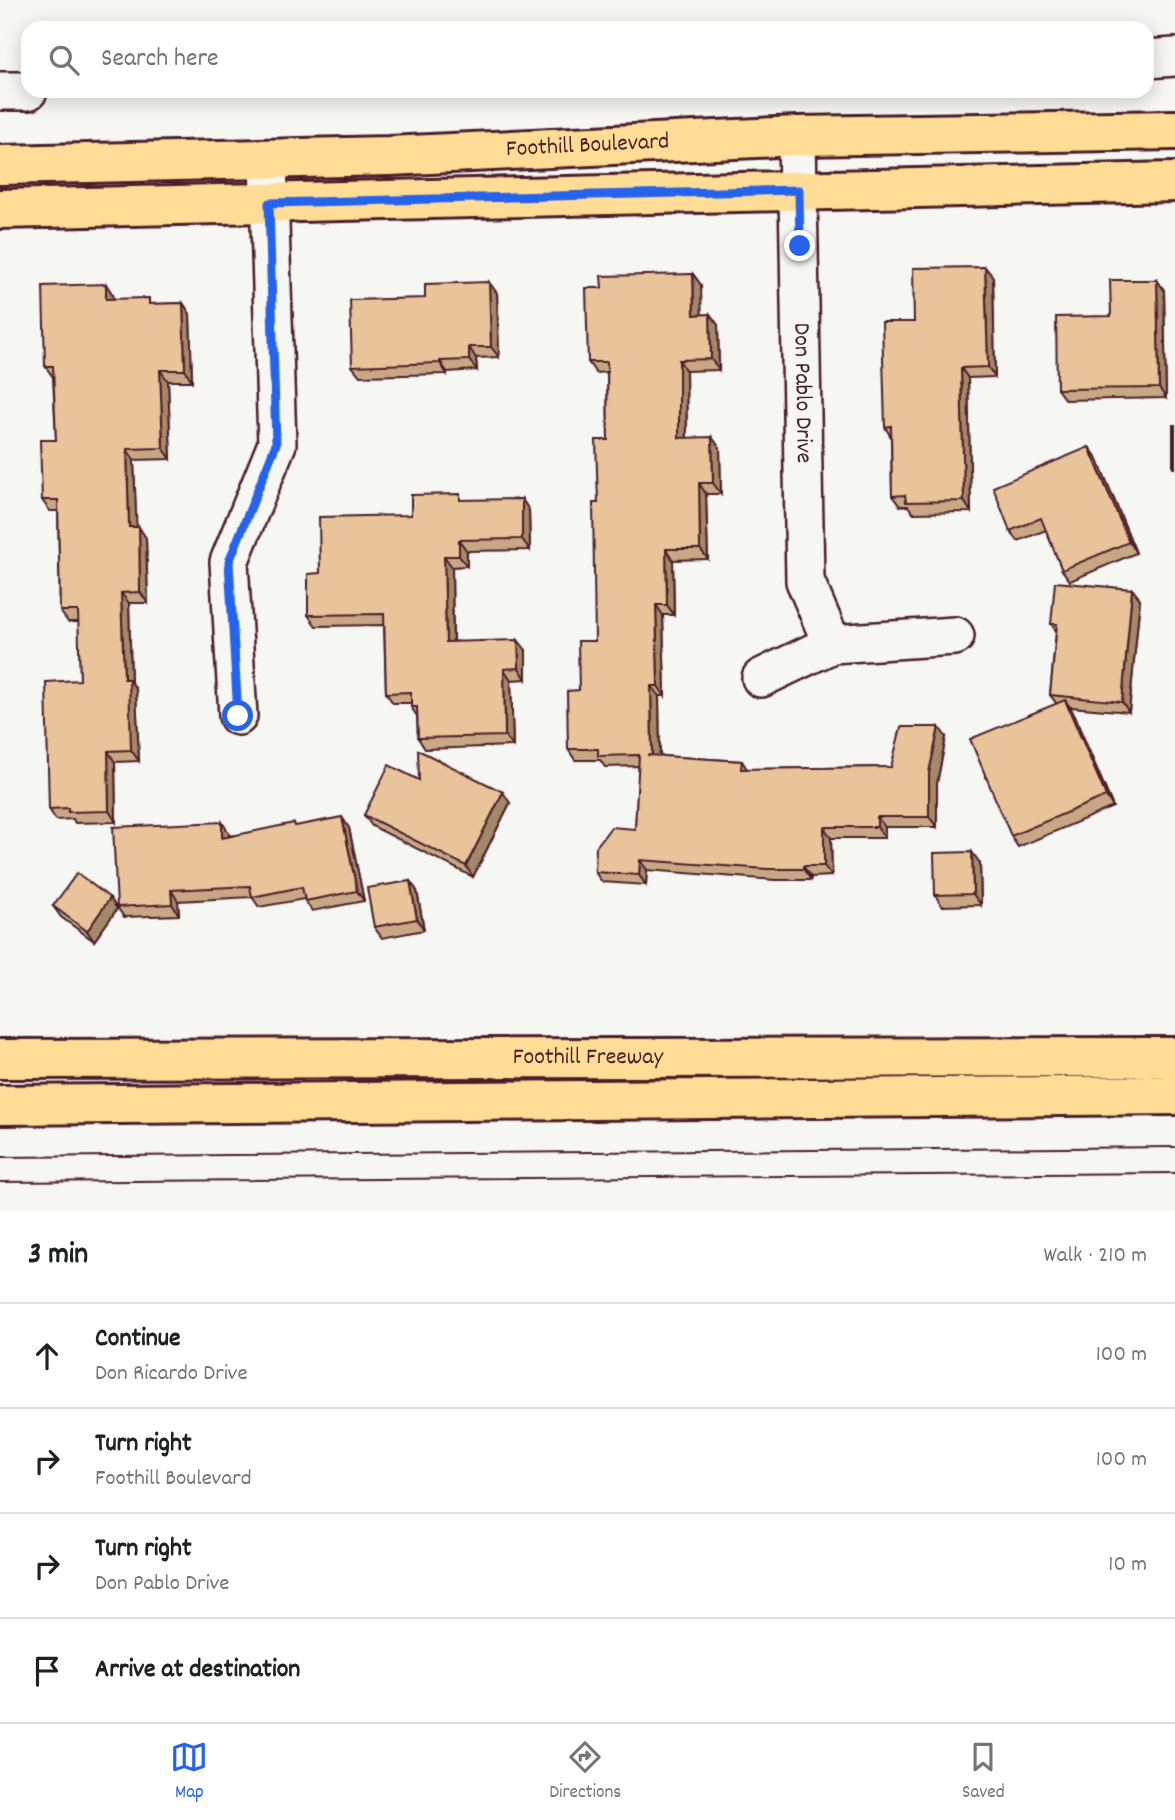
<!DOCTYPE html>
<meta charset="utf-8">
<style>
:root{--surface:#fff;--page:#f6f6f6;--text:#202124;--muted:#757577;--line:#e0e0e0;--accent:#2563eb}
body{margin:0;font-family:Dekko,sans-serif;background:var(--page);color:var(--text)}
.stop{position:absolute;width:21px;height:21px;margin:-16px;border:5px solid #2563eb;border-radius:50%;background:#fff}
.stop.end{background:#2563eb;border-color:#fff;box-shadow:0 2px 7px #0008}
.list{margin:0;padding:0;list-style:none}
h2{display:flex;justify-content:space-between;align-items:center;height:91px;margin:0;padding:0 28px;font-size:30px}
h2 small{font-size:23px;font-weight:400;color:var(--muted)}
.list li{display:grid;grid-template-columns:46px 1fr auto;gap:21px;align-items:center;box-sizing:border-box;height:105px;padding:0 28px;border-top:2px solid var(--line)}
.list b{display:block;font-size:26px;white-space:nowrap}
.list p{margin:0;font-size:23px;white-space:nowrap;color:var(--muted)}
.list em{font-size:23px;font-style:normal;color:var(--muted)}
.icon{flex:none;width:38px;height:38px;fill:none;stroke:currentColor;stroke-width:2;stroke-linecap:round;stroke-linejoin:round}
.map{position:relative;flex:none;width:1175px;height:1211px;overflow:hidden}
.search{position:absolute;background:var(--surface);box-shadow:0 4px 18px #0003;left:21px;right:21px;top:21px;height:77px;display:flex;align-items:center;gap:18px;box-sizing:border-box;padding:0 24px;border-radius:21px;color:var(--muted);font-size:26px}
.sheet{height:511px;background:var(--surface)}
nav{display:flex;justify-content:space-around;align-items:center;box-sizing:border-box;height:98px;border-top:2px solid var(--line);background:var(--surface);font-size:19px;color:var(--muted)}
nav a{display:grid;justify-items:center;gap:4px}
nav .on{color:var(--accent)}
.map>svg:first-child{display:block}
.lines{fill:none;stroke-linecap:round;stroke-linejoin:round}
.minor-casing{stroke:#4a1f2b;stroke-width:42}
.primary-casing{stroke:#4a1f2b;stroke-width:44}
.motorway-casing{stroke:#4a1f2b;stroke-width:44}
.minor{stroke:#f6f6f2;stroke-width:37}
.primary{stroke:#ffdd96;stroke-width:38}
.motorway{stroke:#ffdd96;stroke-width:38}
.tram{stroke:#4a1f2b;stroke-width:2}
.wall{fill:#c8a884;stroke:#4a1f2b;stroke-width:2}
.shaded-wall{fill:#a3886b;stroke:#4a1f2b;stroke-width:2}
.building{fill:#e9c399;stroke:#4a1f2b;stroke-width:2}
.route{stroke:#2563eb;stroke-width:9}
.labels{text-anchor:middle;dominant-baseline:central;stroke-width:7;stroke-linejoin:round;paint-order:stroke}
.street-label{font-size:24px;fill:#4a1f2b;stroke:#f6f6f2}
</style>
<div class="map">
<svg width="1175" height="1211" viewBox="0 0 1175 1211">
<rect width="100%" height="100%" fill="#f6f6f2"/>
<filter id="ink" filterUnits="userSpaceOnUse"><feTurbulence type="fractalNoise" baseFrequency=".0143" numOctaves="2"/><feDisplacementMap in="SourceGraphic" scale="14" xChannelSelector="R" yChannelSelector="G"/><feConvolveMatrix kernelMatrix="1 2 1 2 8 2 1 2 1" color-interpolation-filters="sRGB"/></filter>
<g filter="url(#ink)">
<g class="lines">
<defs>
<g id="minor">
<polyline points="1147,59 1175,57"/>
<polyline points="0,91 28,91"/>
<path id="s1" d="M797 136 805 581 832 644"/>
<polyline points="761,678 832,644 955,636"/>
<polyline points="238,716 229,562 277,444 268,160"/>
</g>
<g id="primary">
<path id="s2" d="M0 165 389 156 797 136 1175 130"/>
<polyline points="0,209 1175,182"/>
</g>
<g id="motorway">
<path id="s3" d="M0 1059 1175 1057"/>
<polyline points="0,1105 1175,1095"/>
</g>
</defs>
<use href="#minor" class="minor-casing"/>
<use href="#primary" class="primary-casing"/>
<use href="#motorway" class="motorway-casing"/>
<use href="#minor" class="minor"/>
<use href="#primary" class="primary"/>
<use href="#motorway" class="motorway"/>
<g class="tram">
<polyline points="0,1157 1175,1147"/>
<polyline points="0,1182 1175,1173"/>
</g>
</g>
<g class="wall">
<polygon points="985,267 993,277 995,377 968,378 971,512 913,513 908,506 900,506 892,496 891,437 885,427 914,322"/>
<polygon points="693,274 701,285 701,315 710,314 718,325 719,370 686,371 687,438 720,448 721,494 706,494 708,559 673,560 674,615 663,615 665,696 659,696 660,756 742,761 747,769 891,767 946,737 937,783 937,827 885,827 885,838 831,838 832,876 811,877 811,880 775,880 647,870 646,885 602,882 595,872 635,829 639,766 605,767 600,760 575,760 568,749 579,690 595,641 598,503 608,440 607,372 596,373 588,362 602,288"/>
<polygon points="1157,280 1164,290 1166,398 1065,400 1057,389 1111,316"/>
<polygon points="497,293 499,357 476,358 477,370 447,372 447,374 360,376 352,366 425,298"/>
<polygon points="113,295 113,299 152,304 183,303 190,314 192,381 168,381 171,459 134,460 136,527 146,538 148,603 129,603 131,682 136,689 139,761 115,762 116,822 75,823 73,819 56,820 49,809 80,680 79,622 68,622 60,611 58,511 50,511 42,500 56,440 53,377 45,366"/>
<polygon points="1089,447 1097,458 1136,553 1070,581 1062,570 1046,530 1018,541 1010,531"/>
<polygon points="464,500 529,510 530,550 467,551 467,566 452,567 453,641 526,650 526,679 511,680 513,746 425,749 418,738 417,716 411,707 411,703 393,703 386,693 384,625 316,626 308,615 320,573 411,515"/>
<polygon points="1132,589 1140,599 1129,712 1070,707 1113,807 1018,847 1011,836 1056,703 1050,695 1056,631 1051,624"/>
<polygon points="419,780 510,803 473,877 372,826 364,815"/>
<polygon points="297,826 349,828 364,901 312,911 304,899 259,907 252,897 178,901 179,915 124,917 117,907 229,833 230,836"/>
<polygon points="980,863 981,905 942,906 935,895"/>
<polygon points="410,881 417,891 424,930 382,938 374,927"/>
<polygon points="110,898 117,909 94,941 61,917 53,906"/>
</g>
<g class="shaded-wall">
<polygon points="985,267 993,277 995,377 988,367"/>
<polygon points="693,274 701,285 702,326 694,315"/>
<polygon points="1157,280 1164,290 1166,398 1159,388"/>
<polygon points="489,282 497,293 499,357 491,347"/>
<polygon points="106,284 113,295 114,310 106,299"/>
<polygon points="183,303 190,314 192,381 185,370"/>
<polygon points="710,314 718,325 719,370 711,359"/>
<polygon points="469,347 476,358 477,370 469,360"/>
<polygon points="679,360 686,371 687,448 679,438"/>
<polygon points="440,361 447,372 447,374 440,363"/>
<polygon points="961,368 968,378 971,512 964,501"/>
<polygon points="160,370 168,381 171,459 163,448"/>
<polygon points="712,437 720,448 721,494 713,483"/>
<polygon points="1089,447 1097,458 1136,553 1129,542"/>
<polygon points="127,449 134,460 137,538 129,527"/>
<polygon points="699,483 706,494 708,559 700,549"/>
<polygon points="522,499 529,510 530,550 522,539"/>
<polygon points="139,527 146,538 148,603 140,592"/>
<polygon points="459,540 467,551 467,566 459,556"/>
<polygon points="666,549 673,560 674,615 667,605"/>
<polygon points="444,556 452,567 453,652 446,642"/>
<polygon points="1132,589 1140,599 1129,712 1122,702"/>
<polygon points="121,593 129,603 131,682 136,689 139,761 131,750 124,679"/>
<polygon points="656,605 663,615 665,696 658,686"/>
<polygon points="518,640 526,650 526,679 519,668"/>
<polygon points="504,669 511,680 513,746 505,736"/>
<polygon points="651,686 659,696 660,766 652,755"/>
<polygon points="1065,700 1072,710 1113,807 1106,796"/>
<polygon points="939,727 946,737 937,783 937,827 929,817 929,772"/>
<polygon points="108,751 115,762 116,822 109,811"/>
<polygon points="503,792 510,803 473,877 466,866"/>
<polygon points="342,817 349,828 364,901 357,891"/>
<polygon points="877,817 885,827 885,838 877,827"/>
<polygon points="222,822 229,833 230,848 222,838"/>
<polygon points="824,827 831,838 832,876 824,866"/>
<polygon points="972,852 980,863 981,905 973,894"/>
<polygon points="640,860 647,870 646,885 639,875"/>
<polygon points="803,866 811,877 811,880 803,869"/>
<polygon points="410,881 417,891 424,930 417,919"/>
<polygon points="171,890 178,901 179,915 172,904"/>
<polygon points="110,898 117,909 94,941 87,931"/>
</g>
<g class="building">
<polygon points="985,267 988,367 961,368 964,501 906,502 905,495 892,496 891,426 885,427 882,322 914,322 913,268"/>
<polygon points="693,274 694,315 710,314 711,359 679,360 679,438 712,437 713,483 699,483 700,549 666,549 667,605 656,605 658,686 651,686 652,755 647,755 742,761 741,769 891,767 901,727 939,727 929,772 929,817 877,817 877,827 824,827 824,866 803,866 803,869 767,869 640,860 639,875 595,872 596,847 611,827 635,829 639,755 598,756 598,749 568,749 567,691 579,690 578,641 595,641 593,503 598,503 596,440 608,440 607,362 588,362 586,288 602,288 601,276"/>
<polygon points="1110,280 1157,280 1159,388 1057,389 1056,317 1111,316"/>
<polygon points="489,282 491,347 469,347 469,360 440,361 440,363 352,366 350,300 425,298 425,284"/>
<polygon points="106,284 106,299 149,298 149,304 183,303 185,370 160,370 163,448 127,449 129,527 139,527 140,592 121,593 124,679 129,679 131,750 108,751 109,811 68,812 68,808 49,809 46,682 80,680 78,611 60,611 58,500 42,500 40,440 56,440 53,366 45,366 43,286"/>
<rect x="1173" y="425" width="2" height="43"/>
<polygon points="1089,447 1129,542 1062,570 1041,518 1010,531 993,487"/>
<polygon points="460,494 460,500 522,499 522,539 459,540 459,556 444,556 446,642 518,640 519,668 504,669 505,736 418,738 417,707 411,707 411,692 386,693 384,614 308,615 308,574 320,573 319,517 411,515 411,495"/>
<polygon points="1055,582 1132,589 1122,702 1050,695 1057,624 1051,624"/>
<polygon points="1065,700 1106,796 1011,836 970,739"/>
<polygon points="418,750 503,792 466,866 364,815 389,765 419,780"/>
<polygon points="342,817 357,891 305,901 302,887 252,897 250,886 171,890 172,904 117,907 113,827 222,822 222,838 294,823 295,826"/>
<polygon points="972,852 973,894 935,895 934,853"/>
<polygon points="77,873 110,898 87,931 53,906"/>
<polygon points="410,881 417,919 374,927 367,888"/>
</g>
</g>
<g class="lines" filter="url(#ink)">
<polyline class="route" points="238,716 229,562 276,444 269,203 799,190 800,246"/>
</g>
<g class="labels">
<g class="street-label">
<text stroke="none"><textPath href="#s2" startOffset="588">Foothill Boulevard</textPath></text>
<text stroke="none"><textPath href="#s1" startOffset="257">Don Pablo Drive</textPath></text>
<text stroke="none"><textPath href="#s3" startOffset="588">Foothill Freeway</textPath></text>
</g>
</g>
</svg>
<div class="stop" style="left:238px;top:716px"></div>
<div class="stop end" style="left:800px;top:246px"></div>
<div class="search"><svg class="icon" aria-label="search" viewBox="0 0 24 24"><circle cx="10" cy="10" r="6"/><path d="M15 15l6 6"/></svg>Search here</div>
</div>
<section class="sheet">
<h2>3 min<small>Walk · 210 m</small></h2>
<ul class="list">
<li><svg class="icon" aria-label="ahead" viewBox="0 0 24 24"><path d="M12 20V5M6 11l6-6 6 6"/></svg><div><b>Continue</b><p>Don Ricardo Drive</p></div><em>100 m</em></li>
<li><svg class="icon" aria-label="right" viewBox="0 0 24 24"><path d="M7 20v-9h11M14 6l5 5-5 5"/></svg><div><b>Turn right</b><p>Foothill Boulevard</p></div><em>100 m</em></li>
<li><svg class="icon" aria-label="right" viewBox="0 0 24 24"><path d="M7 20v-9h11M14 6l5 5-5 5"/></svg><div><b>Turn right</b><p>Don Pablo Drive</p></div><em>10 m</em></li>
<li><svg class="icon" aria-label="arrive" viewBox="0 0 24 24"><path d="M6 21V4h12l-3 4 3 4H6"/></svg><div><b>Arrive at destination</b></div></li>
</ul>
</section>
<nav>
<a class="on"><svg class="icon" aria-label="map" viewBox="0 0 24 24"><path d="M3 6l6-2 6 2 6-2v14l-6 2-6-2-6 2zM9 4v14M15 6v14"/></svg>Map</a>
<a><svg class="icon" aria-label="directions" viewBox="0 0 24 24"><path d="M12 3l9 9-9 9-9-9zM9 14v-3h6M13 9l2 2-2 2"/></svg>Directions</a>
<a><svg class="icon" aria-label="saved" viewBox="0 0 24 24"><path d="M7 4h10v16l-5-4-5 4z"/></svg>Saved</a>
</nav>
